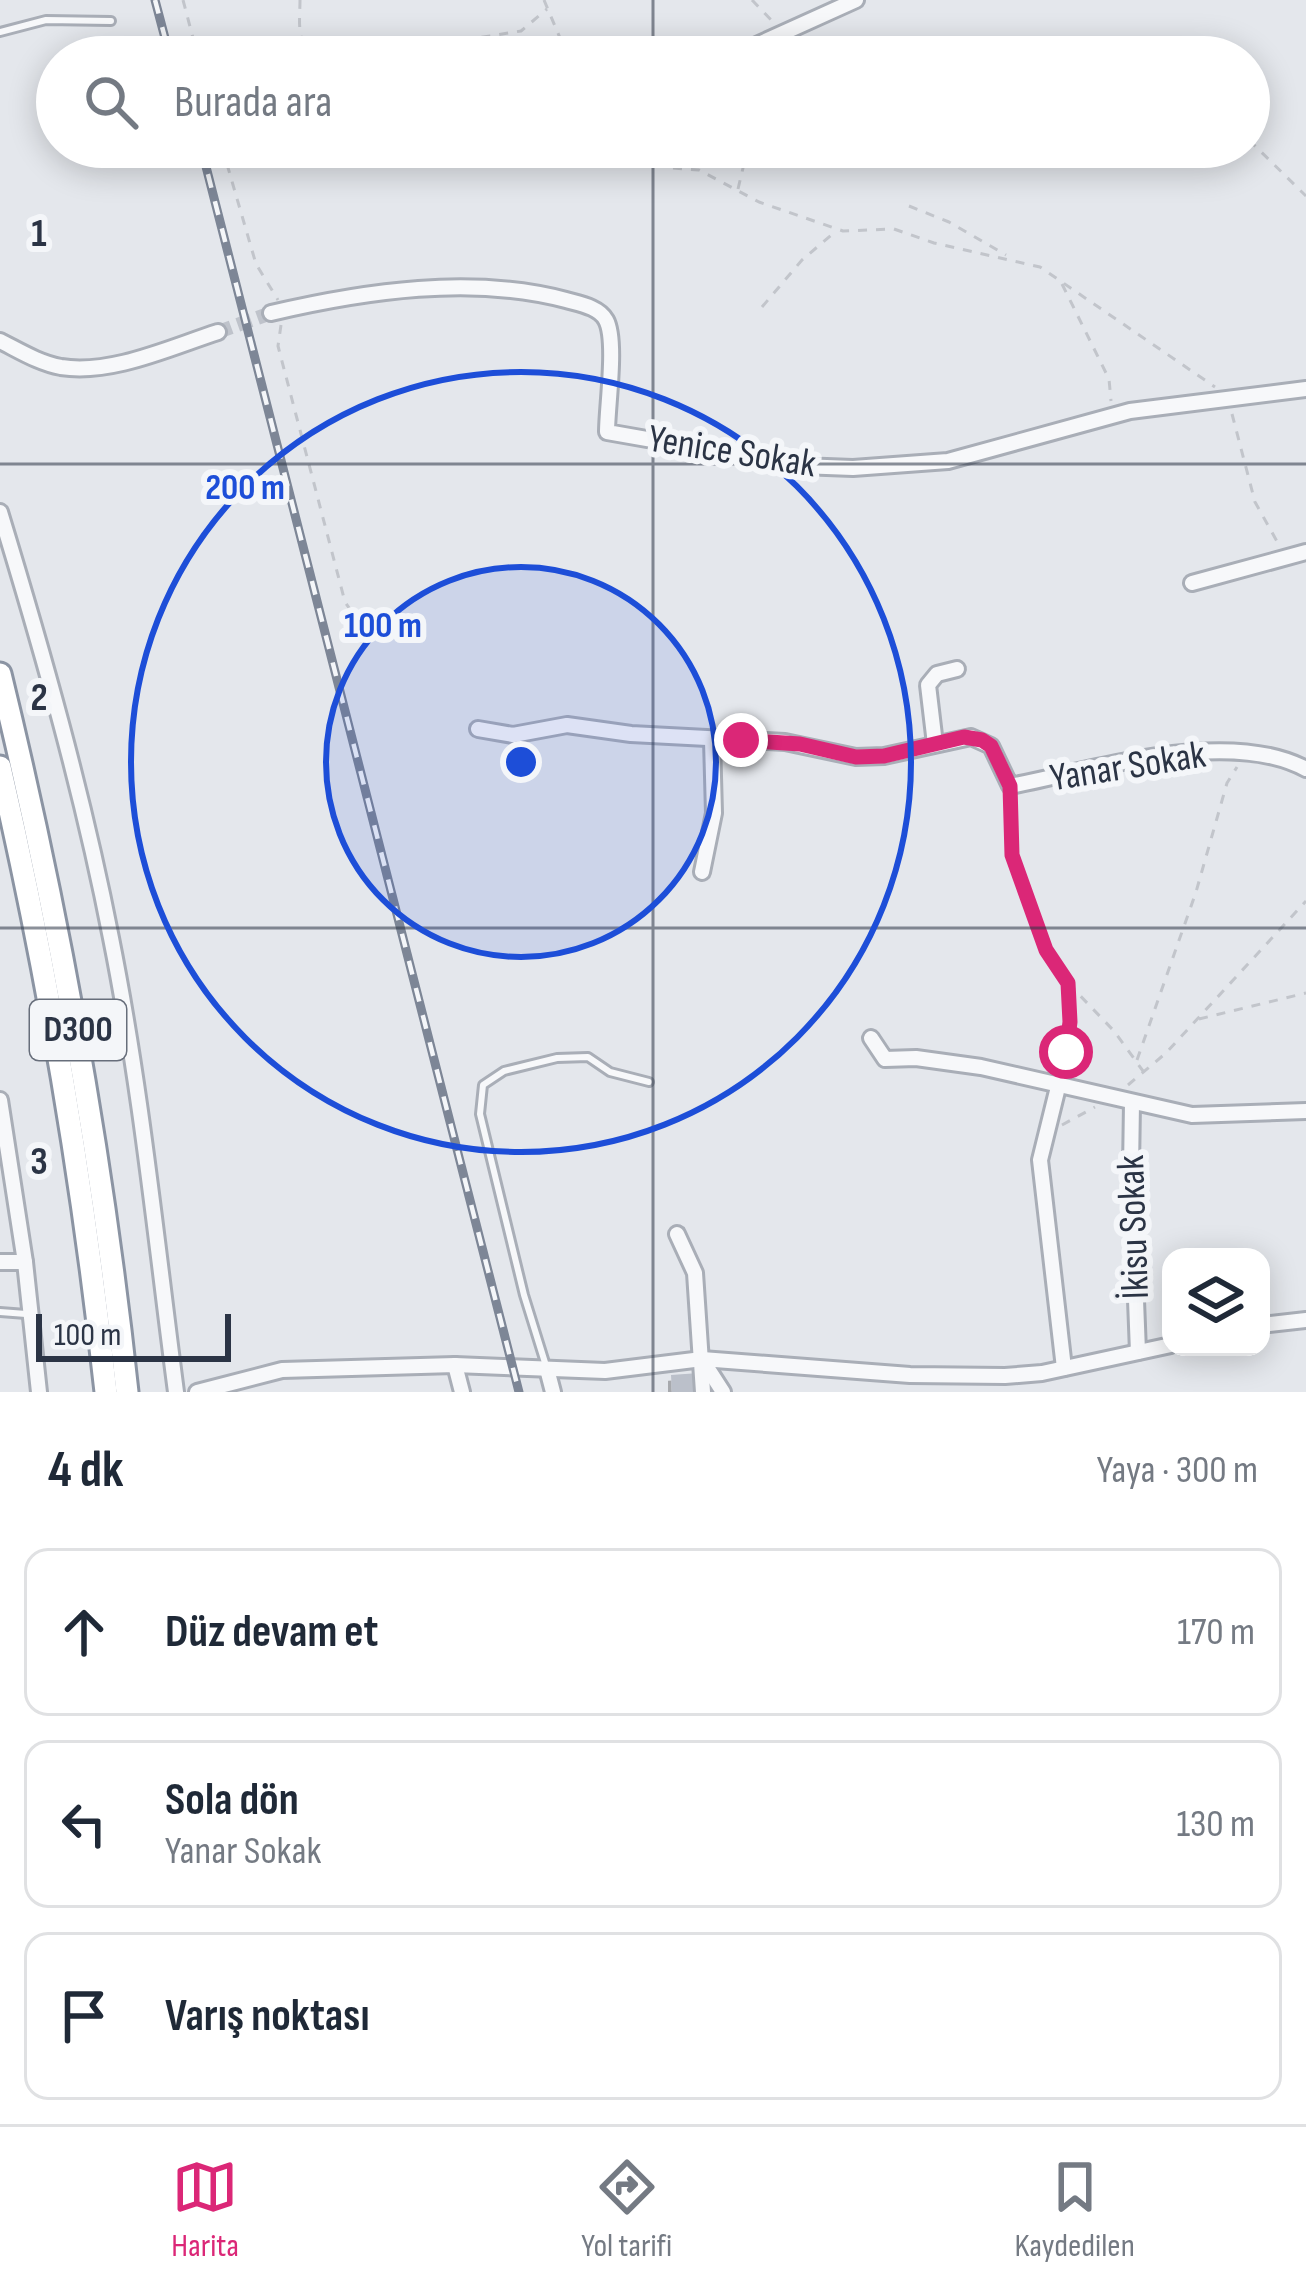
<!DOCTYPE html>
<html lang="tr">
<meta charset="utf-8">
<style>
:root{--surface:#fff;--page:#f2f2f3;--text:#1f2937;--muted:#747a83;--line:#e0e1e3;--accent:#db2777}
body{margin:0;font-family:"Sofia Sans Condensed",sans-serif;background:var(--page);color:var(--text)}
.controls{position:absolute;right:36px;bottom:36px;display:grid;overflow:hidden;border-radius:24px;box-shadow:0 6px 30px #0003}
.controls button{width:108px;height:108px;display:grid;place-items:center;padding:0;border:0;border-bottom:3px solid var(--line);background:var(--surface);color:var(--text);font:60px sans-serif}
.scale{position:absolute;left:36px;bottom:30px;width:195px;box-sizing:border-box;padding-left:12px;border:6px solid #2b3445;border-top:0;font-size:33px;line-height:42px;white-space:nowrap;color:#2b3445;-webkit-text-stroke:9px #f4f6f9;paint-order:stroke}
.stop{position:absolute;width:36px;height:36px;margin:-27px;border:9px solid #db2777;border-radius:50%;background:#fff}
.stop.end{background:#db2777;border-color:#fff;box-shadow:0 3px 12px #0008}
.list{margin:0;padding:0;list-style:none}
h2{display:flex;justify-content:space-between;align-items:center;height:156px;margin:0;padding:0 48px;font-size:51px}
h2 small{font-size:39px;font-weight:400;color:var(--muted)}
.list li{display:grid;grid-template-columns:78px 1fr auto;gap:36px;align-items:center;box-sizing:border-box;height:168px;margin:0 24px 24px;padding:0 24px;border:3px solid var(--line);border-radius:24px}
.list b{display:block;font-size:45px;white-space:nowrap}
.list p{margin:0;font-size:39px;white-space:nowrap;color:var(--muted)}
.list em{font-size:39px;font-style:normal;color:var(--muted)}
.icon{flex:none;width:66px;height:66px;fill:none;stroke:currentColor;stroke-width:2;stroke-linecap:round;stroke-linejoin:round}
.map{position:relative;flex:none;width:1306px;height:1392px;overflow:hidden}
.search{position:absolute;background:var(--surface);box-shadow:0 6px 30px #0003;left:36px;right:36px;top:36px;height:132px;display:flex;align-items:center;gap:30px;box-sizing:border-box;padding:0 42px;border-radius:66px;color:var(--muted);font-size:45px}
.sheet{height:732px;background:var(--surface)}
nav{display:flex;justify-content:space-around;align-items:center;box-sizing:border-box;height:168px;border-top:3px solid var(--line);background:var(--surface);font-size:33px;color:var(--muted)}
nav a{display:grid;justify-items:center;gap:6px}
nav .on{color:var(--accent)}
.map>svg:first-child{display:block}
.building{fill:#bbc0ca;filter:url(#shadow)}
.lines{fill:none;stroke-linecap:round;stroke-linejoin:round}
.minor-tunnel{stroke:#bfc3cb;stroke-width:14;stroke-dasharray:14 7;stroke-linecap:butt}
.service-casing{stroke:#a9aeb7;stroke-width:12}
.minor-casing{stroke:#a9aeb7;stroke-width:20}
.trunk-casing{stroke:#8b94a3;stroke-width:27}
.path{stroke:#c2c5cb;stroke-width:3;stroke-dasharray:9 9;stroke-linecap:butt}
.service{stroke:#f7f8fa;stroke-width:6}
.minor{stroke:#f7f8fa;stroke-width:14}
.trunk{stroke:#fff;stroke-width:21}
.rail-casing{stroke:#7d8696;stroke-width:9}
.rail{stroke:#f4f6f9;stroke-width:4.5;stroke-dasharray:14;stroke-linecap:butt}
.route{stroke:#db2777;stroke-width:15}
.grid{fill:none;stroke:#2b3445;stroke-width:3;stroke-opacity:0.55}
.ring{fill:none;stroke:#1d4ed8;stroke-width:6}
.labels{text-anchor:middle;dominant-baseline:central;stroke-width:12;stroke-linejoin:round;paint-order:stroke}
.shield{fill:#f4f6f9;stroke:#676e7b;stroke-width:3}
.shield-label{font-size:36px;font-weight:bold;fill:#2b3445}
.street-label{font-size:39px;fill:#2b3445;stroke:#f4f6f9}
.grid-label{font-size:39px;text-anchor:middle;font-weight:bold;fill:#2b3445;stroke:#f4f6f9;stroke-width:12;stroke-linejoin:round;paint-order:stroke}
.centre{fill:#1d4ed8;stroke:#f4f6f9;stroke-width:6}
.ring-label{font-size:36px;text-anchor:middle;font-weight:bold;fill:#1d4ed8;stroke:#f4f6f9;stroke-width:12;stroke-linejoin:round;paint-order:stroke}
</style>
<div class="map">
<svg width="1306" height="1392" viewBox="0 0 1306 1392">
<defs>
<filter id="shadow"><feDropShadow dx="-6" dy="6" stdDeviation="0" flood-color="#0004"/></filter>
</defs>
<rect width="100%" height="100%" fill="#e4e7ec"/>
<polygon class="building" points="699,1373 700,1392 672,1392 671,1375"/>
<g class="lines">
<polyline class="minor-tunnel" points="218,332 271,313"/>
<defs>
<g id="service">
<polyline points="0,32 46,20 111,21"/>
<polyline points="0,1312 26,1314"/>
<polyline points="547,1369 524,1295 480,1114 483,1085 504,1071 557,1058 588,1057 610,1072 649,1082"/>
</g>
<g id="minor">
<polyline points="730,57 856,0"/>
<path d="M271 313C365 291 472 275 566 300 580 304 599 307 606 320 617 340 607 407 607 432L800 466 853 468 948 461 1130 411 1306 389"/>
<path d="M0 341C20 351 39 363 61 367 112 375 171 347 218 332"/>
<path d="M0 512C43 653 83 794 111 938 141 1088 156 1240 176 1392"/>
<polyline points="1192,583 1306,552"/>
<path d="M478 729 513 735 567 725 631 734 785 742 856 757 884 756 971 737 991 746 1010 786C1093 770 1228 727 1306 769"/>
<polyline points="935,744 928,685 937,674 957,669"/>
<polyline points="702,872 714,813 712,740"/>
<polyline points="871,1038 885,1059 916,1058 981,1067 1192,1115 1306,1111"/>
<polyline points="1059,1083 1040,1160 1064,1368"/>
<polyline points="0,1100 25,1262 39,1392"/>
<polyline points="1132,1103 1131,1169 1138,1352"/>
<polyline points="677,1234 695,1273 703,1392"/>
<polyline points="0,1262 25,1262"/>
<polyline points="1261,1325 1306,1320"/>
<polyline points="705,1364 723,1392"/>
<polyline points="455,1365 462,1392"/>
<polyline points="547,1369 553,1392"/>
<polyline points="197,1392 282,1370 455,1365 605,1371 702,1359 910,1375 1005,1376 1042,1373 1171,1345"/>
</g>
<g id="trunk">
<path d="M0 674C58 912 101 1149 127 1392"/>
<path d="M0 767C48 974 83 1181 106 1392"/>
</g>
</defs>
<use href="#service" class="service-casing"/>
<use href="#minor" class="minor-casing"/>
<use href="#trunk" class="trunk-casing"/>
<g class="path">
<polyline points="183,0 198,57"/>
<path d="M300 0C300 21 295 46 317 57"/>
<polyline points="544,0 568,57"/>
<polyline points="752,0 775,24"/>
<polyline points="1153,46 1164,57"/>
<polyline points="357,57 521,31 547,9"/>
<polyline points="1249,140 1306,196"/>
<polyline points="222,147 256,264 278,300"/>
<polyline points="673,168 699,170 759,202 843,231 894,229 934,243 1040,267 1215,387"/>
<polyline points="738,189 748,147"/>
<polyline points="909,206 949,222 1006,255"/>
<polyline points="1062,284 1109,379 1111,401"/>
<polyline points="762,307 802,260 836,231"/>
<polyline points="281,325 278,346 345,602 354,615 371,625"/>
<polyline points="1232,414 1255,502 1279,545"/>
<polyline points="1010,798 1012,855 1046,949 1068,983 1114,1031 1143,1071"/>
<polyline points="1199,1019 1306,993"/>
<polyline points="1137,1060 1196,892 1227,783 1237,767"/>
<polyline points="1062,1070 1070,1021 1068,985"/>
<polyline points="1128,1085 1166,1053 1306,901"/>
<polyline points="1062,1125 1095,1107"/>
</g>
<use href="#service" class="service"/>
<use href="#minor" class="minor"/>
<use href="#trunk" class="trunk"/>
<defs>
<g id="rail">
<polyline points="155,0 170,57"/>
<polyline points="201,147 519,1392"/>
</g>
</defs>
<use href="#rail" class="rail-casing"/>
<use href="#rail" class="rail"/>
</g>
<g class="lines">
<polyline class="route" points="741,740 800,744 856,757 884,756 964,737 982,740 991,746 1010,786 1012,855 1046,950 1068,983 1070,1022 1066,1052"/>
</g>
<path class="grid" d="M653 0V57M653 147V1392M0 464H1306M0 928H1306"/>
<circle cx="521" cy="762" r="195" fill="#1d4ed8" fill-opacity=".12"/>
<g class="ring">
<circle cx="521" cy="762" r="195"/>
<circle cx="521" cy="762" r="390"/>
</g>
<g class="labels">
<rect class="shield" x="30" y="1000" width="96" height="60" rx="9"/>
<g class="shield-label">
<text x="78" y="1030">D300</text>
</g>
<g class="street-label">
<text transform="translate(732 452) rotate(9)">Yenice Sokak</text>
<text transform="translate(1128 767) rotate(-9)">Yanar Sokak</text>
<text transform="translate(1134 1227) rotate(-92)">İkisu Sokak</text>
</g>
</g>
<g class="grid-label">
<text x="39" y="246">1</text>
<text x="39" y="710">2</text>
<text x="39" y="1174">3</text>
</g>
<circle cx="521" cy="762" r="18" class="centre"/>
<g class="ring-label">
<text x="245" y="499">200 m</text>
<text x="383" y="637">100 m</text>
</g>
</svg>
<div class="controls">
<button><svg class="icon" aria-label="layers" viewBox="0 0 24 24"><path d="M12 4l9 5-9 5-9-5zM3 14l9 5 9-5"/></svg></button>
</div>
<div class="scale">100 m</div>
<div class="stop" style="left:1066px;top:1052px"></div>
<div class="stop end" style="left:741px;top:740px"></div>
<div class="search"><svg class="icon" aria-label="search" viewBox="0 0 24 24"><circle cx="10" cy="10" r="6"/><path d="M15 15l6 6"/></svg>Burada ara</div>
</div>
<section class="sheet">
<h2>4 dk<small>Yaya · 300 m</small></h2>
<ul class="list">
<li><svg class="icon" aria-label="ahead" viewBox="0 0 24 24"><path d="M12 20V5M6 11l6-6 6 6"/></svg><div><b>Düz devam et</b></div><em>170 m</em></li>
<li><svg class="icon" aria-label="left" viewBox="0 0 24 24"><path d="M17 20v-9H6M10 6l-5 5 5 5"/></svg><div><b>Sola dön</b><p>Yanar Sokak</p></div><em>130 m</em></li>
<li><svg class="icon" aria-label="arrive" viewBox="0 0 24 24"><path d="M6 21V4h12l-3 4 3 4H6"/></svg><div><b>Varış noktası</b></div></li>
</ul>
</section>
<nav>
<a class="on"><svg class="icon" aria-label="map" viewBox="0 0 24 24"><path d="M3 6l6-2 6 2 6-2v14l-6 2-6-2-6 2zM9 4v14M15 6v14"/></svg>Harita</a>
<a><svg class="icon" aria-label="directions" viewBox="0 0 24 24"><path d="M12 3l9 9-9 9-9-9zM9 14v-3h6M13 9l2 2-2 2"/></svg>Yol tarifi</a>
<a><svg class="icon" aria-label="saved" viewBox="0 0 24 24"><path d="M7 4h10v16l-5-4-5 4z"/></svg>Kaydedilen</a>
</nav>
